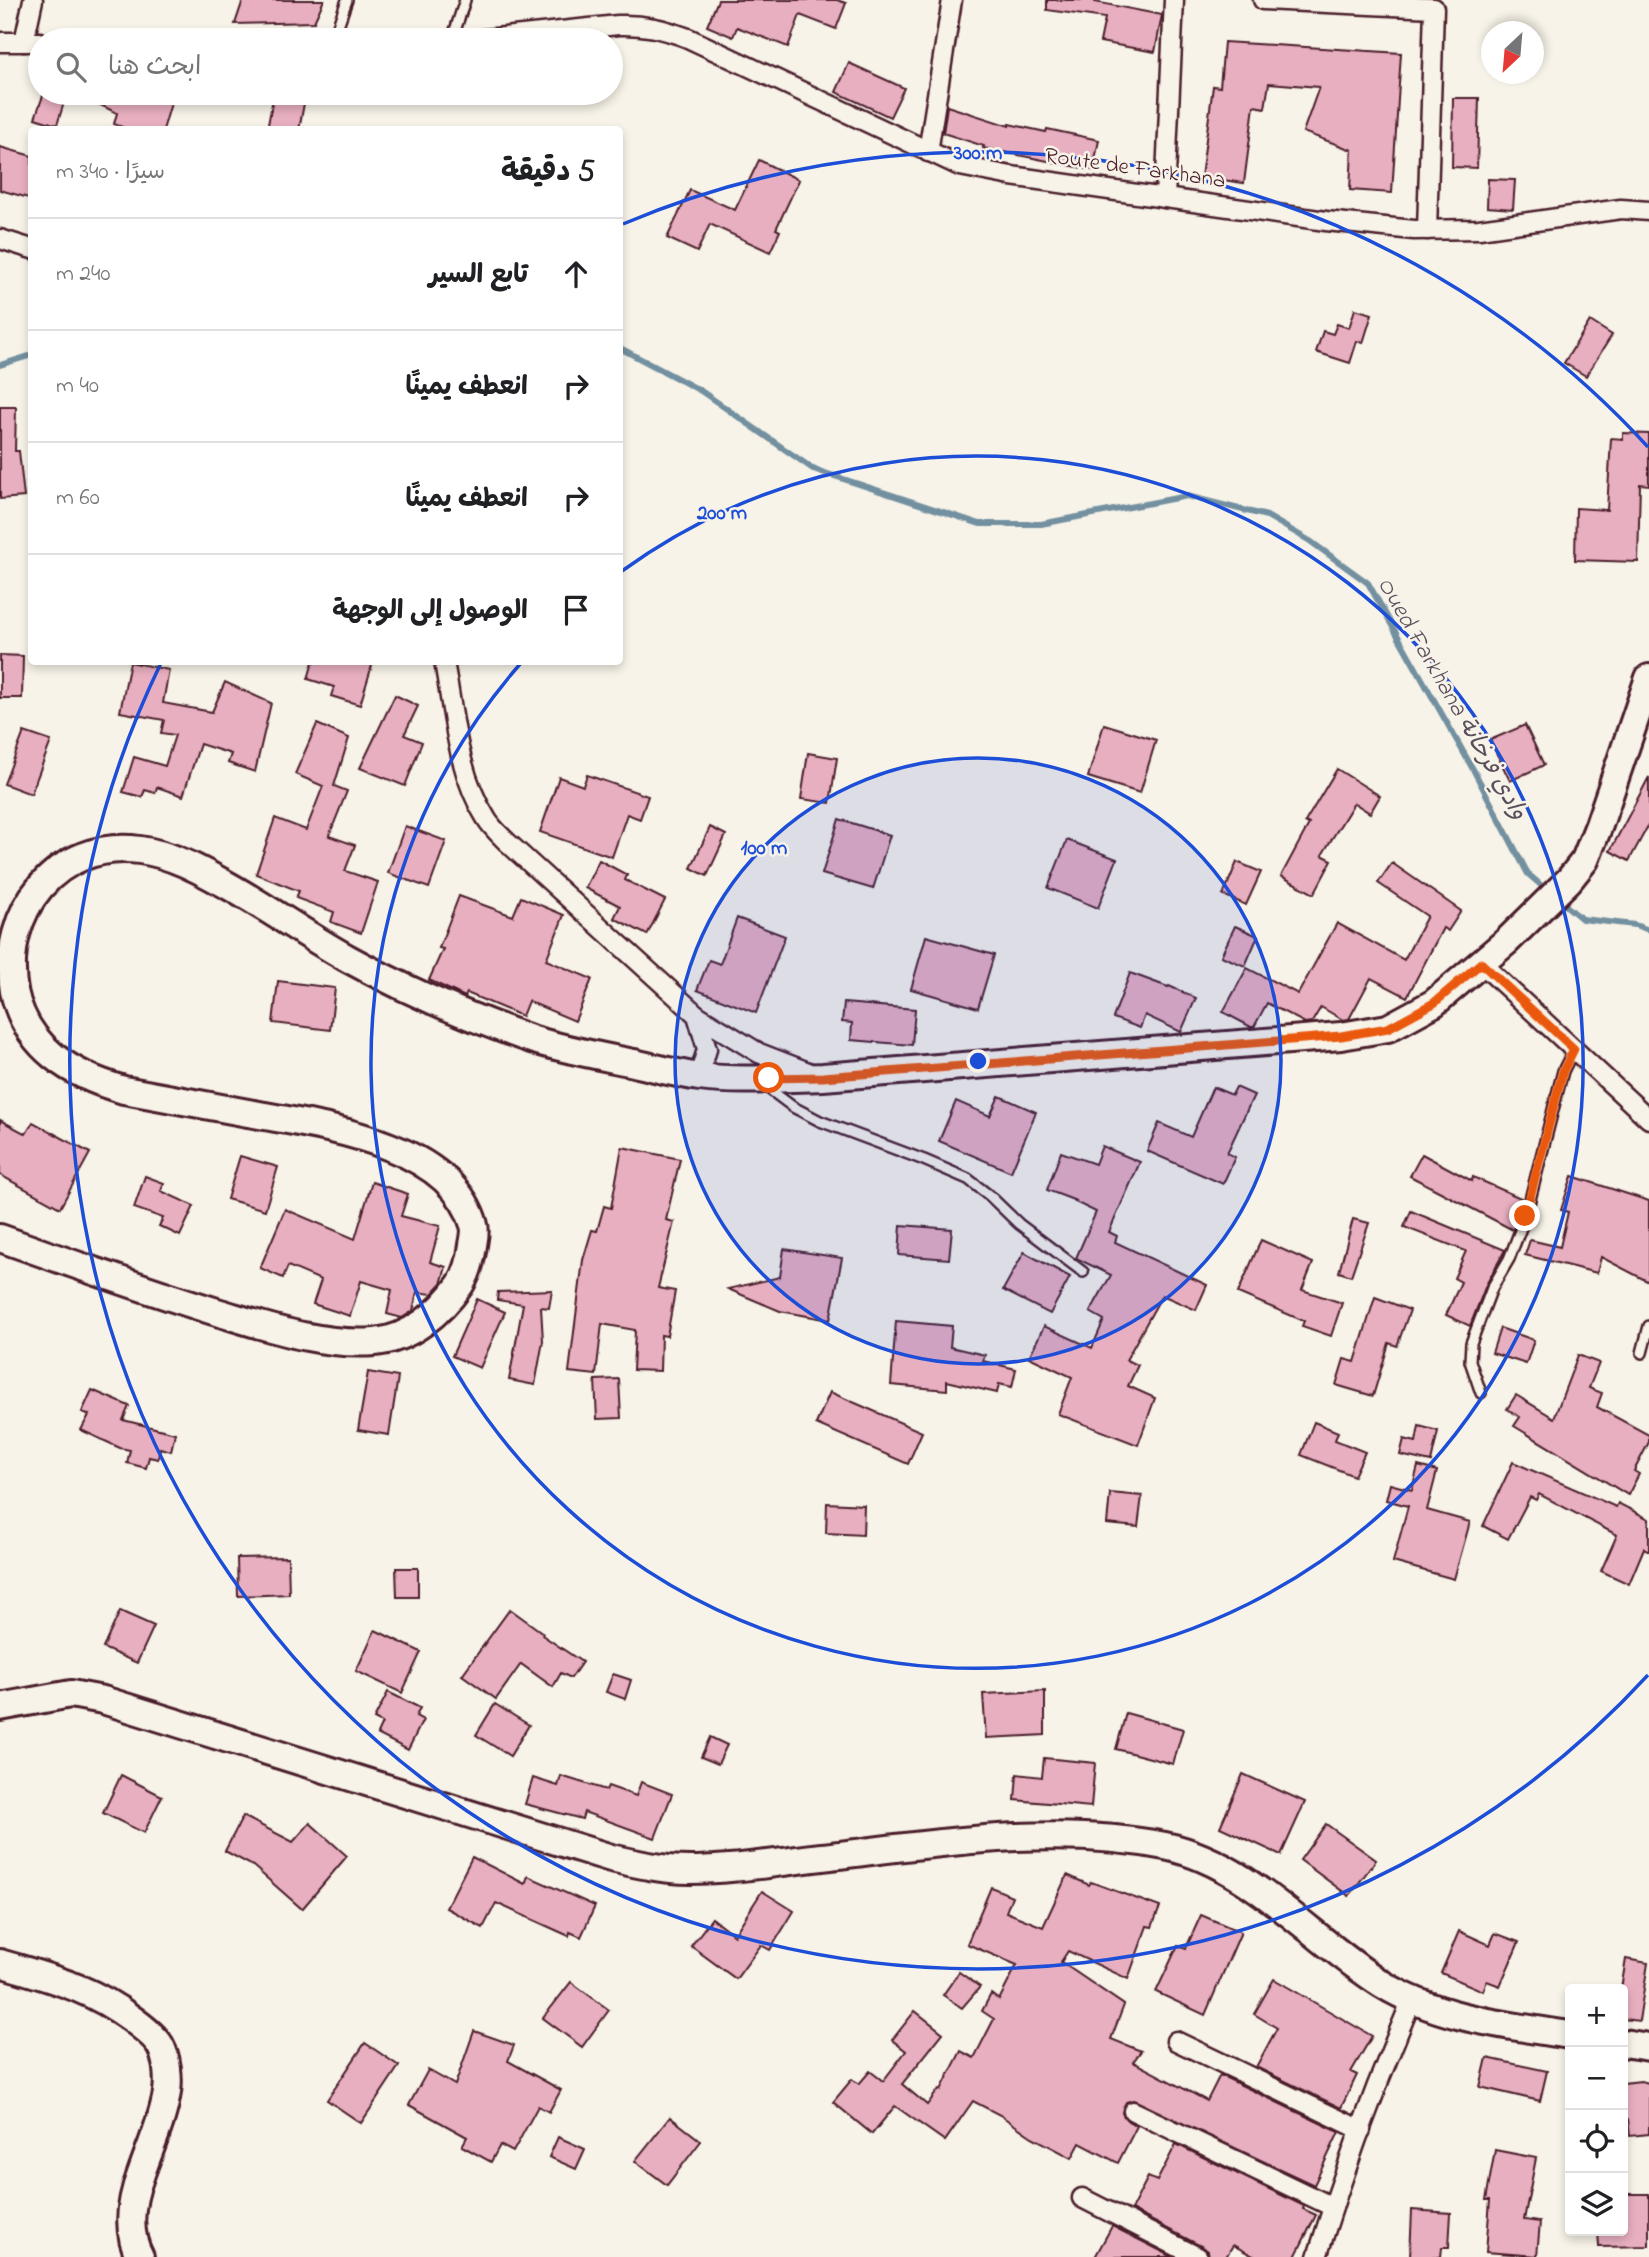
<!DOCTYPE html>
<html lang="ar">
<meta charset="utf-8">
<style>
:root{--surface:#fff;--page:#f6f6f6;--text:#202124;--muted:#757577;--line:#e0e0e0}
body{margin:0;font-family:"Indie Flower","Playpen Sans Arabic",sans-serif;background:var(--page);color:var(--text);direction:rtl}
.controls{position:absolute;right:21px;bottom:21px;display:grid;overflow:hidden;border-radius:7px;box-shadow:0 4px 10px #0003}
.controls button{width:63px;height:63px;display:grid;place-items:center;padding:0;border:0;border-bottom:2px solid var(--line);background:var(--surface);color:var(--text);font:35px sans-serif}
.compass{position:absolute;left:1481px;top:21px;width:63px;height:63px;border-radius:50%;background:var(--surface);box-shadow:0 4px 10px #0003;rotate:206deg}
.stop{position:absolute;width:21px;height:21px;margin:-16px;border:5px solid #ea580c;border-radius:50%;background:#fff}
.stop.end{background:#ea580c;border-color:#fff;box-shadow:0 2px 7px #0008}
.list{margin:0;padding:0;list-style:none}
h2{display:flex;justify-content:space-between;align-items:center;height:91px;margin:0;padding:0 28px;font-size:30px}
h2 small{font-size:23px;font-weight:400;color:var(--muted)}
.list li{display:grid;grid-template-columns:46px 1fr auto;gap:21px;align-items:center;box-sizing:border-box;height:112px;padding:0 28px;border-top:2px solid var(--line)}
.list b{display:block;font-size:26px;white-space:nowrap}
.list em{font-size:23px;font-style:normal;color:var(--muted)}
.icon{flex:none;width:38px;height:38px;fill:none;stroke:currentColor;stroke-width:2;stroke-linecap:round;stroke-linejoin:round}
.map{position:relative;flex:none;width:1649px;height:2257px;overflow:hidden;direction:ltr}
.search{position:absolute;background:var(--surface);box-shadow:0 4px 10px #0003;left:28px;top:28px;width:595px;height:77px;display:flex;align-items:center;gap:18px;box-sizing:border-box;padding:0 24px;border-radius:38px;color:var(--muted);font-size:26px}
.panel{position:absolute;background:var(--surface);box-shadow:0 4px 10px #0003;left:28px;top:126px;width:595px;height:539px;border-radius:7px;direction:rtl}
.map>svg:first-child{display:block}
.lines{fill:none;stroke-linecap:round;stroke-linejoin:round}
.stream{stroke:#7390a0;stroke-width:6}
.building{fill:#e8afc0;stroke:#4a1f2b;stroke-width:2}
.lane-casing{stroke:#4a1f2b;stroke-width:14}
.street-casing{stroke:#4a1f2b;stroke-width:23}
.secondary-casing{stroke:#4a1f2b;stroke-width:32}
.lane{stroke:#f7f3e8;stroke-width:9}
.street{stroke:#f7f3e8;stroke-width:18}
.secondary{stroke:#f7f3e8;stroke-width:26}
.route{stroke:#ea580c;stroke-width:9}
.ring{fill:none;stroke:#1d4ed8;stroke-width:3.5}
.labels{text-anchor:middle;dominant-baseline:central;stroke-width:5;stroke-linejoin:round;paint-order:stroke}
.street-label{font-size:23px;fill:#4a1f2b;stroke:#f7f3e8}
.water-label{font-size:24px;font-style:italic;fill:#5b4e5c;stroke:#f7f3e8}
.centre{fill:#1d4ed8;stroke:#f7f3e8;stroke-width:3.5}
.ring-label{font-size:21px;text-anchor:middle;font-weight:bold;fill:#1d4ed8;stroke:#f7f3e8;stroke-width:5;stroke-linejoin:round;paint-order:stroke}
</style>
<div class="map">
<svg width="1649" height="2257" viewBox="0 0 1649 2257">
<rect width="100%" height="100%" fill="#f7f3e8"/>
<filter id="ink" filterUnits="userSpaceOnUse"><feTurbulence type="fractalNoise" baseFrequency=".0143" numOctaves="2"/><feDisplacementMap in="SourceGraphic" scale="14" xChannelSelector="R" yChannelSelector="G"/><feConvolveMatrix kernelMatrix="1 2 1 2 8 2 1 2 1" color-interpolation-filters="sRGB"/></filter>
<g filter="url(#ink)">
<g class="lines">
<g class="stream">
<polyline points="620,348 701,391 813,469 980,524 1041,524 1187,496 1267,516 1310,541 1368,583 1474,771 1528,874 1549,892"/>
<polyline points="0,365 32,355"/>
<polyline points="1558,899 1582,919 1635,925 1649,930"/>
</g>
</g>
<g class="building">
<polygon points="243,0 324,0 314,22 235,24"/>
<polygon points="718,0 837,0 846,3 836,29 800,15 788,47 737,27 733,37 707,26"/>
<polygon points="1047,0 1095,0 1095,2 1162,15 1155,52 1100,42 1105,18 1047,10"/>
<polygon points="1224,42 1401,53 1392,193 1350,190 1352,150 1303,132 1319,87 1269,83 1265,108 1254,106 1244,183 1201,177 1213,86 1220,87"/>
<polygon points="849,63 904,88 890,117 836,92"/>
<polygon points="44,93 67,93 57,125 35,118"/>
<polygon points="76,93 174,93 163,130 130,130 114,124 117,113"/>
<polygon points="274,93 306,93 299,130 267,130"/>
<polygon points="1453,98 1479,98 1477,168 1452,167"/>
<polygon points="947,106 1009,126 1009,124 1046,132 1047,129 1099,140 1093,170 983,148 984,146 943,133"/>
<polygon points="0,147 32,156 32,199 0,190"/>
<polygon points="759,160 799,180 776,229 780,231 770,252 710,224 697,252 667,238 690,190 735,210"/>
<polygon points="1488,179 1515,180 1513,209 1487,207"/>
<polygon points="1355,309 1372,314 1363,343 1357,341 1350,363 1316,352 1323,331 1333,334 1337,324 1349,328"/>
<polygon points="1590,321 1612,335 1586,376 1564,363"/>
<polygon points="0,407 16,407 15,451 19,451 24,497 0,499"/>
<polygon points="1623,433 1649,434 1649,485 1640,484 1638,562 1575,560 1576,508 1607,510 1611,438 1623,439"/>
<polygon points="0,655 23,656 22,698 0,698"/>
<polygon points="130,662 169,670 163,703 212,712 225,682 271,703 255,772 228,763 231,754 200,744 183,796 157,787 155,793 145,790 142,797 123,792 134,757 165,766 175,735 161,733 164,720 120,712"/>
<polygon points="313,662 373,662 360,705 331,696 334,687 308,679"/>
<polygon points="395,695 418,706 404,735 422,742 405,786 360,768"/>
<polygon points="317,724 349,738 334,786 347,791 329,836 355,845 345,871 378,882 361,933 331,922 334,912 296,898 299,891 256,874 275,818 306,830 323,786 295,774"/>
<polygon points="1104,724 1156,740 1140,793 1088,777"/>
<polygon points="1525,725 1544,765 1510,781 1490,740"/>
<polygon points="24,732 51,741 31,794 4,784"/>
<polygon points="808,753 837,758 830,803 801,799"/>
<polygon points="1337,769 1380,796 1370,813 1354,803 1322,855 1332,860 1314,894 1281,876 1309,824 1305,822"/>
<polygon points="587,775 648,796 640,819 627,814 612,857 540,832 559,777 583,786"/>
<polygon points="1649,777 1649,824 1629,861 1610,851"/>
<polygon points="839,819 890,835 873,889 822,874"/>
<polygon points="405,826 446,841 429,888 388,873"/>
<polygon points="710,827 726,835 707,876 691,868"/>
<polygon points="1067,840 1117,859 1098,908 1048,888"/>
<polygon points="599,860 627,875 625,880 665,900 647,935 614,918 620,906 585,888"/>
<polygon points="1237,862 1261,872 1246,905 1223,895"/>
<polygon points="1392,863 1461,911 1448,931 1443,928 1407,997 1371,978 1349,1019 1343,1020 1321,1007 1312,1022 1305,1023 1267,1003 1254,1027 1251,1027 1223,1012 1247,968 1298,994 1337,923 1404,960 1427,916 1378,883"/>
<polygon points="459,896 513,916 521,897 564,915 546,960 592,979 575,1021 528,1001 522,1016 467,993 465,997 429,980 443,949 439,948"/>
<polygon points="737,918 785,936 756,1013 697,990 709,960 720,964"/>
<polygon points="1235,926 1258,936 1245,966 1221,956"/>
<polygon points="926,936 994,955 978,1008 911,989"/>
<polygon points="1130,973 1168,987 1169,986 1196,998 1181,1032 1145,1015 1140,1028 1113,1018"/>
<polygon points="278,981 335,988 330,1030 273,1023"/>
<polygon points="844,1003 915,1009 912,1045 851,1040 852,1023 842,1022"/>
<polygon points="1213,1087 1232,1095 1236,1087 1254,1095 1227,1153 1235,1157 1223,1184 1147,1151 1159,1123 1191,1137"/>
<polygon points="999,1096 1036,1112 1011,1172 939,1141 956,1101 990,1116"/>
<polygon points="0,1120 26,1134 33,1122 90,1153 60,1208 0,1175"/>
<polygon points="1102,1146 1140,1162 1109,1232 1117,1236 1115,1242 1207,1285 1196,1310 1162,1295 1126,1360 1138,1365 1128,1386 1155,1398 1138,1445 1058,1414 1072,1377 1029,1357 1044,1326 1092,1348 1104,1320 1090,1312 1111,1275 1076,1258 1096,1212 1075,1202 1076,1201 1047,1190 1061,1152 1095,1164"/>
<polygon points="622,1147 680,1159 666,1220 674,1222 658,1288 675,1291 667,1336 661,1335 660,1371 633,1370 635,1330 602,1324 596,1375 569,1372 583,1260 592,1230 597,1231 604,1206 611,1208"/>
<polygon points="1422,1154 1472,1181 1473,1177 1523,1199 1513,1230 1410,1176"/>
<polygon points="240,1156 278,1167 265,1210 227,1199"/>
<polygon points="145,1176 164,1183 161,1191 194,1206 180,1236 159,1226 163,1218 134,1208"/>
<polygon points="1572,1176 1649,1201 1649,1282 1601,1257 1597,1273 1525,1255 1530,1240 1560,1247 1568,1212 1561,1210"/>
<polygon points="372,1182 408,1194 401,1216 440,1226 430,1262 446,1267 441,1284 432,1294 417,1292 413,1311 402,1318 387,1314 392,1290 361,1281 350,1316 313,1304 321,1280 288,1266 283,1278 260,1268 285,1209 355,1239"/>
<polygon points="1411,1211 1505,1250 1486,1285 1470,1326 1446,1315 1461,1282 1454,1278 1466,1251 1404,1227"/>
<polygon points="1353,1219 1369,1223 1351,1276 1339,1272"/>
<polygon points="901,1225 952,1229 949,1259 899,1255"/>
<polygon points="1261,1240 1313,1263 1302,1290 1342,1303 1331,1336 1302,1326 1304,1321 1238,1293"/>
<polygon points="784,1249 842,1258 830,1320 780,1311 728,1289 780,1277"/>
<polygon points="1024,1252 1070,1277 1050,1314 1003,1290"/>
<polygon points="552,1290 549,1308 541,1307 543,1341 535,1385 509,1380 523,1304 497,1300 498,1292"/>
<polygon points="1375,1297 1410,1310 1397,1346 1389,1343 1373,1396 1336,1385 1344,1359 1355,1362"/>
<polygon points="477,1299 505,1312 480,1368 452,1356"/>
<polygon points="896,1321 952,1326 950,1347 985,1355 983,1361 1016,1369 1012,1387 999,1384 997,1393 947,1381 947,1390 891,1385"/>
<polygon points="1500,1328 1534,1340 1526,1364 1492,1353"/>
<polygon points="1578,1355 1599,1363 1589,1388 1602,1393 1597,1407 1649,1435 1649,1442 1634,1471 1639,1474 1628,1495 1514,1426 1520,1417 1507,1409 1516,1395 1554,1418"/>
<polygon points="368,1372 398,1377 389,1435 358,1430"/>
<polygon points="619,1379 621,1418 597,1419 595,1380"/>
<polygon points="92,1390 129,1406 123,1420 175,1433 171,1451 160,1448 158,1459 149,1457 146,1468 127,1463 130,1450 120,1448 81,1430 89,1415 82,1412"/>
<polygon points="830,1392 922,1432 908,1464 816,1424"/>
<polygon points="1314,1422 1338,1432 1335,1440 1365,1452 1354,1476 1301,1455"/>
<polygon points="1419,1426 1438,1431 1431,1462 1400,1455 1404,1439 1416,1442"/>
<polygon points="1513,1462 1616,1507 1618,1503 1649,1519 1649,1551 1644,1548 1629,1584 1601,1571 1617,1535 1539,1494 1536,1500 1530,1497 1508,1539 1483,1526"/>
<polygon points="1418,1466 1437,1471 1427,1510 1470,1522 1454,1579 1393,1562 1408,1506 1386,1500 1390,1484 1412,1490"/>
<polygon points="1110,1493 1142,1496 1138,1527 1107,1524"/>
<polygon points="827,1503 864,1505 863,1535 826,1533"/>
<polygon points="288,1557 289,1594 238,1596 237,1558"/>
<polygon points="396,1568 418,1568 418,1597 397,1597"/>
<polygon points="510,1609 543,1633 542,1635 582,1662 571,1678 561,1673 553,1687 521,1664 496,1699 462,1675"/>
<polygon points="120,1611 154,1626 137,1663 103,1648"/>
<polygon points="375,1630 421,1652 402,1693 356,1671"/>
<polygon points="613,1674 631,1680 625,1699 606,1692"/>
<polygon points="1045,1691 1045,1735 986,1738 983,1694"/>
<polygon points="388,1692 420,1708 416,1716 423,1720 408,1750 377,1734 382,1723 374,1719"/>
<polygon points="495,1704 529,1725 510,1756 476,1735"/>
<polygon points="1126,1713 1183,1729 1173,1764 1116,1749"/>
<polygon points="710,1737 727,1745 718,1764 701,1757"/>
<polygon points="1044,1758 1095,1763 1091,1807 1015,1800 1017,1774 1042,1777"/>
<polygon points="1243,1774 1305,1802 1281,1855 1220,1827"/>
<polygon points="121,1775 162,1796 144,1833 103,1813"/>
<polygon points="561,1776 606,1790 608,1786 636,1796 641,1782 672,1794 655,1838 584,1812 582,1819 525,1804 533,1778 558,1786"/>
<polygon points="243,1816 293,1842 310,1823 347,1856 302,1909 253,1866 225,1851"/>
<polygon points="1326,1824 1376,1860 1349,1896 1300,1860"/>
<polygon points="472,1857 525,1884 528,1876 595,1906 581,1937 570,1932 569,1936 496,1903 483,1928 446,1908"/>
<polygon points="1067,1875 1089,1885 1091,1882 1160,1907 1152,1927 1147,1926 1128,1979 1068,1951 1061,1962 1124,2005 1111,2039 1141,2051 1133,2062 1207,2101 1220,2075 1339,2132 1314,2185 1133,2100 1126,2102 1122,2113 1128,2121 1137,2126 1118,2163 1080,2143 1072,2158 1032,2137 1000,2115 973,2101 945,2141 895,2106 872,2134 833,2102 852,2079 859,2084 870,2071 883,2081 906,2051 892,2040 915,2011 943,2033 902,2084 927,2105 939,2089 941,2090 961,2051 974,2058 994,2019 982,2011 991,1994 999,2000 1017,1965 967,1944 991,1887 1012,1896 1006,1912 1043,1927"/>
<polygon points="762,1891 794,1911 770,1950 761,1945 736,1979 691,1946 712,1918 734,1935"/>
<polygon points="1201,1915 1241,1932 1205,2015 1156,1992 1178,1945 1186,1948"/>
<polygon points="1459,1931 1490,1945 1495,1933 1519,1942 1500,1986 1487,1981 1483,1991 1441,1973"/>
<polygon points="1626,1959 1648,1963 1639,2021 1623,2019 1623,1989 1621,1989"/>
<polygon points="959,1972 980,1987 962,2008 943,1995"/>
<polygon points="1274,1979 1372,2036 1351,2072 1357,2075 1341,2108 1256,2067 1277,2028 1254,2014"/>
<polygon points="571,1982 609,2010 582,2047 543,2018"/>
<polygon points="474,2031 514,2045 508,2061 561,2090 549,2112 538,2106 513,2152 500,2145 491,2162 462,2146 467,2137 409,2105 428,2070 455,2085"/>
<polygon points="365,2043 399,2066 361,2123 327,2100"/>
<polygon points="1487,2058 1547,2071 1540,2101 1480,2087"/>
<polygon points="1641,2081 1649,2083 1649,2134 1630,2136 1628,2119 1623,2118 1623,2083"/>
<polygon points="670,2117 701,2141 667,2185 635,2161"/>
<polygon points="558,2137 585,2149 576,2169 549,2157"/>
<polygon points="1176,2144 1304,2206 1303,2209 1316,2215 1295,2257 1255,2257 1233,2245 1226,2257 1209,2257 1208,2251 1203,2247 1131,2210 1148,2177 1157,2181"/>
<polygon points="1495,2150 1536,2158 1524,2220 1540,2222 1537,2256 1486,2252 1490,2200 1486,2200"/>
<polygon points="1623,2194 1649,2194 1649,2246 1599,2247 1598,2231 1623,2231"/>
<polygon points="1412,2210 1451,2213 1449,2247 1442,2247 1441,2257 1410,2257"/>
<polygon points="1112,2226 1173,2257 1095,2257"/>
</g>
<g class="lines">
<defs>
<g id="lane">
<polyline points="333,40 347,0"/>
<polyline points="452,40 465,0"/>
<polyline points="765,1086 793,1107 820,1121 924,1160 968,1179 990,1196 1019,1224 1083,1272"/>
<polyline points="1642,1353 1649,1326"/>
<polyline points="1481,1393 1470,1361 1471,1343 1492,1288 1509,1259 1526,1215 1563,1071 1574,1049"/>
</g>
<g id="street">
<polyline points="1263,0 1434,8 1427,230"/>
<path d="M475 40 618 25C644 24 664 29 688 38L960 166 1011 176 1326 221 1414 230 1479 229 1621 209 1649 211"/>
<polyline points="0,42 40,42"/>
<polyline points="24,42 33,0"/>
<polyline points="928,152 952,0"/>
<polyline points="1165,198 1174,0"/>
<polyline points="0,239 32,249"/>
<path d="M444 662C454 714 457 772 486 818 491 827 500 835 507 842L697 1015 707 1049 699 1077"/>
<polyline points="1481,963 1649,1119"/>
<polyline points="697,1015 759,1053 808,1072"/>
<polyline points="1176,2041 1361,2130"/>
<polyline points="1133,2111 1333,2207"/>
<polyline points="1082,2198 1198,2257"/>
<path d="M1317 2257C1344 2170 1376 2084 1412 2000"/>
</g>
<g id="secondary">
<path d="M0 1238C73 1264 146 1290 220 1313 270 1328 322 1346 375 1342 410 1339 441 1312 460 1285 468 1273 471 1260 473 1245 474 1239 476 1231 474 1225 451 1142 319 1126 248 1113 207 1105 165 1098 124 1090 71 1075 26 1048 14 991 0 912 57 839 140 850 171 854 200 870 227 885 268 908 306 935 347 958 405 990 468 1017 531 1039 565 1050 600 1056 634 1063 656 1068 678 1074 700 1077 740 1082 782 1078 823 1077L1341 1036 1388 1028 1434 1003 1507 941 1569 880 1585 860 1599 825 1649 678"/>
<path d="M0 1707 71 1694 103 1700 611 1858C637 1864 663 1870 690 1870 734 1870 778 1862 822 1857 934 1844 1052 1824 1165 1846 1251 1864 1310 1939 1382 1984 1439 2019 1506 2025 1570 2035"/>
<path d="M0 1963C49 1978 90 1987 132 2019 141 2026 154 2035 160 2045 167 2057 169 2078 167 2092 163 2120 150 2147 141 2174 131 2200 126 2231 140 2257"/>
<polyline points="1623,2043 1649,2047"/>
</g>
</defs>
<use href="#lane" class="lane-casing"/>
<use href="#street" class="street-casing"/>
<use href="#secondary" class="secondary-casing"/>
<use href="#lane" class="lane"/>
<use href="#street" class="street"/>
<use href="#secondary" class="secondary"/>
</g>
</g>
<g class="lines" filter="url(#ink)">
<polyline class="route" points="769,1078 823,1077 1341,1036 1388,1028 1434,1003 1481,963 1574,1049 1563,1071 1525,1216"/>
</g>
<circle cx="978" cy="1061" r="303" fill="#1d4ed8" fill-opacity=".12"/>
<g class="ring">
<circle cx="978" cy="1061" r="303"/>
<path d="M622 571A606 606 0 1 1 521 663"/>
<path d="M1648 1675A909 909 0 0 1 161 663M623 224A909 909 0 0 1 1648 447"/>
</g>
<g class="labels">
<g class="street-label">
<text transform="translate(1135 169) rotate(8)">Route de Farkhana</text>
</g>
<g class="water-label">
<text transform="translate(1451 699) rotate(60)">Oued Farkhana وادي فرخانة</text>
</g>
</g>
<circle cx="978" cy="1061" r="10" class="centre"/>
<g class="ring-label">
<text x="978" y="159">300 m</text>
<text x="722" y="519">200 m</text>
<text x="764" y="854">100 m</text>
</g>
</svg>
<div class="controls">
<button>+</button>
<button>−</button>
<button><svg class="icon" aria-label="locate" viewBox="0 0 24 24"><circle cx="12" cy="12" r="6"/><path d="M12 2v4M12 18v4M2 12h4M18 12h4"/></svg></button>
<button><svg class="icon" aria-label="layers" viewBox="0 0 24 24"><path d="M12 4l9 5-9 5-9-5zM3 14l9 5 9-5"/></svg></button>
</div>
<svg class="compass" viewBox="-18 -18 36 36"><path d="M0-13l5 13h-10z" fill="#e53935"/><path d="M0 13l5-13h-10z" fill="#757577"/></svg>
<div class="stop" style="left:769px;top:1078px"></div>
<div class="stop end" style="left:1525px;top:1216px"></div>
<div class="search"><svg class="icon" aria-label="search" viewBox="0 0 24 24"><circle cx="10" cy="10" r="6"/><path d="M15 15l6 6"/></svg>ابحث هنا</div>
<section class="panel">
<h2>5 دقيقة<small>سيرًا · 340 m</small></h2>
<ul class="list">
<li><svg class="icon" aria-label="ahead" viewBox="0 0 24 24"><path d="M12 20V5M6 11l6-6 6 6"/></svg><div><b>تابع السير</b></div><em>240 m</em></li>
<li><svg class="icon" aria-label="right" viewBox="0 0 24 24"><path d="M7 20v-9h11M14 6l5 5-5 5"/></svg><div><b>انعطف يمينًا</b></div><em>40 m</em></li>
<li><svg class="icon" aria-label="right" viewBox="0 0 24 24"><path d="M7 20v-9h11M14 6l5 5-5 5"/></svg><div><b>انعطف يمينًا</b></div><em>60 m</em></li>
<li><svg class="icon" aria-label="arrive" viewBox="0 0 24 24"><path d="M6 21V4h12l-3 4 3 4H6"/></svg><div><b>الوصول إلى الوجهة</b></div></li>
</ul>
</section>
</div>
